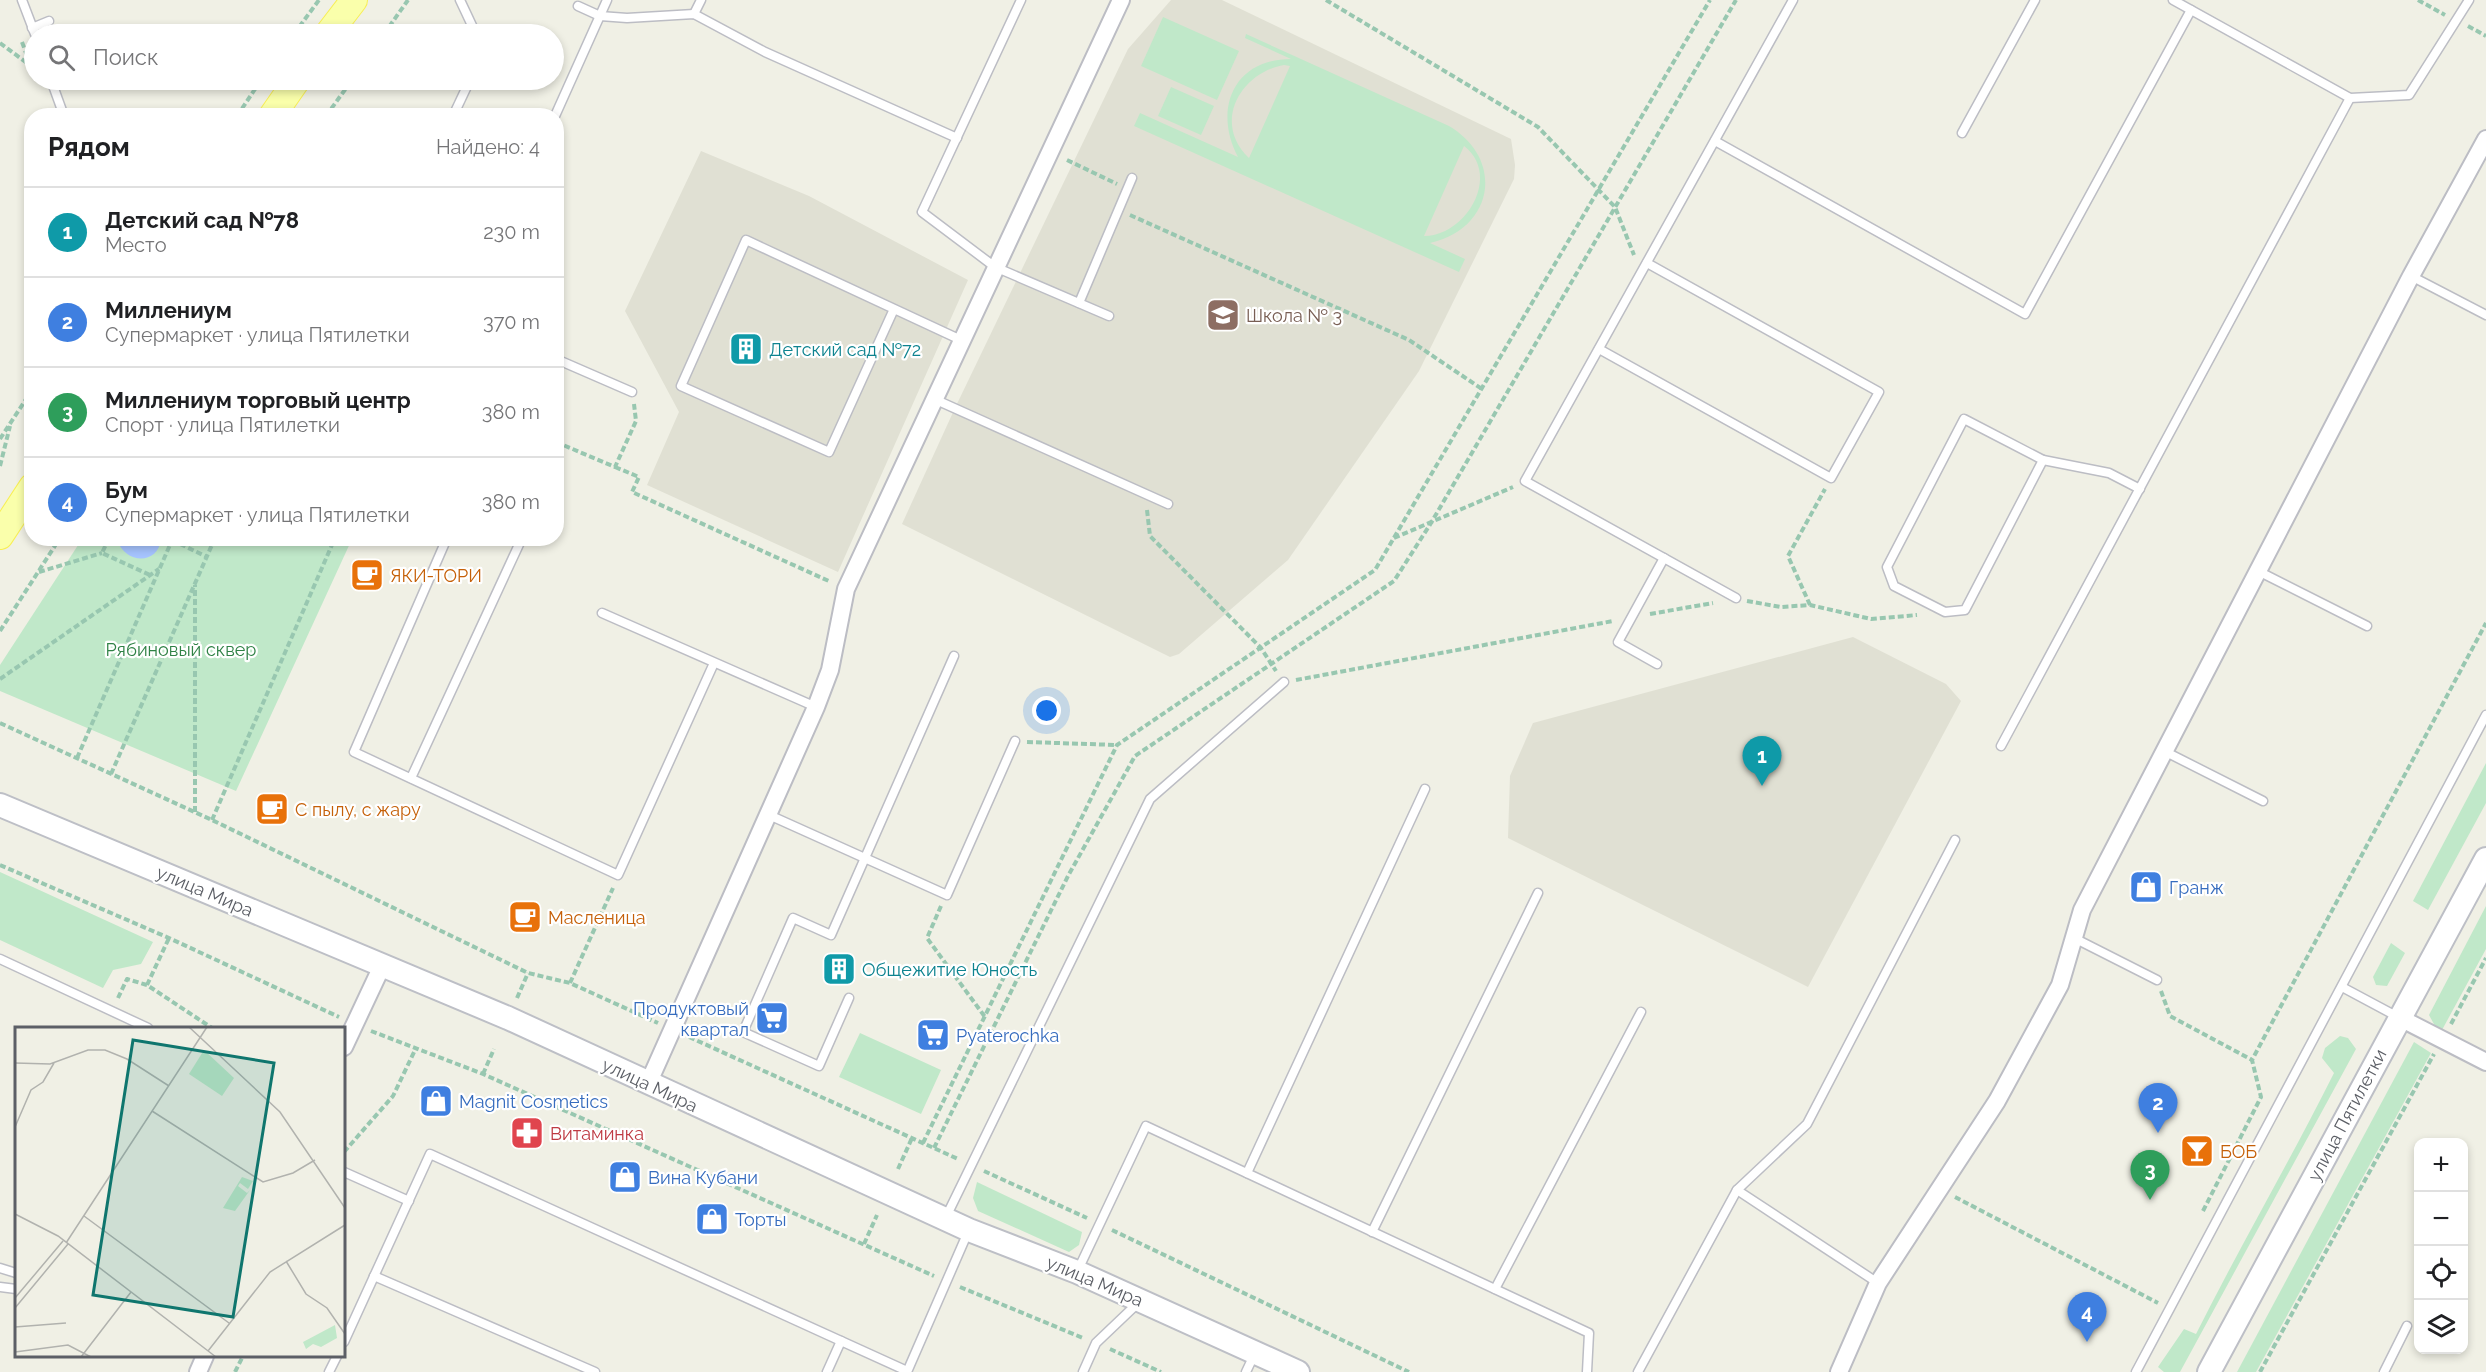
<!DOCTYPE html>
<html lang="ru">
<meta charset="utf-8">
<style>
:root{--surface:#fff;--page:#f6f6f6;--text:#202124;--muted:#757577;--line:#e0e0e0;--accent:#2563eb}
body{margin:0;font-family:Raleway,sans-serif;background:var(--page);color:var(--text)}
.controls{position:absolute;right:18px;bottom:18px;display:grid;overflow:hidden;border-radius:12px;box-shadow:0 3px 9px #0003}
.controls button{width:54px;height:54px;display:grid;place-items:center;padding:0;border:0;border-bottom:2px solid var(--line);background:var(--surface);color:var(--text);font:30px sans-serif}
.you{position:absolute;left:1047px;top:711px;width:21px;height:21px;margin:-15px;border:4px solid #fff;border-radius:50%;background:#1a73e8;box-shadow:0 0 0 9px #1a73e833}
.badge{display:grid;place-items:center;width:39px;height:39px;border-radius:50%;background:var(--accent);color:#fff;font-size:20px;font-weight:700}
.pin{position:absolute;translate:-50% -50px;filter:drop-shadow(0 2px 3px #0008)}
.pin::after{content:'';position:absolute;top:32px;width:21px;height:18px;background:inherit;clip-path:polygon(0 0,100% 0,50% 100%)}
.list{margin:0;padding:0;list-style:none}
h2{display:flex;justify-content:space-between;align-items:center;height:78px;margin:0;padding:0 24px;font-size:26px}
h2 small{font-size:20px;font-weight:400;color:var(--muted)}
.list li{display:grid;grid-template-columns:39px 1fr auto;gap:18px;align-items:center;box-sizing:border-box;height:90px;padding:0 24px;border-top:2px solid var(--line)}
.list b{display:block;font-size:22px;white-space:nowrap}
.list p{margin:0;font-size:20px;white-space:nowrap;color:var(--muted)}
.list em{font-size:20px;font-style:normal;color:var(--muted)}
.icon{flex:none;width:33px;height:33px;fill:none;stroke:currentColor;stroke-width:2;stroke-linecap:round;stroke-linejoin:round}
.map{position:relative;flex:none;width:2486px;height:1372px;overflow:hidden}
.search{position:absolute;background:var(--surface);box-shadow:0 3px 9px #0003;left:24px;top:24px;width:540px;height:66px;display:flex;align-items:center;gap:15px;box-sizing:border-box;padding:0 21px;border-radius:33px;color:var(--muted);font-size:22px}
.panel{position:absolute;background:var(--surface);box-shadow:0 3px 9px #0003;left:24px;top:108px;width:540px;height:438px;border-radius:24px}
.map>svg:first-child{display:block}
.education{fill:#e0e0d3}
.green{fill:#c0e8c9;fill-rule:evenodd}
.water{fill:#a6c4ff}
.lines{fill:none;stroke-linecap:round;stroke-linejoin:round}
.lane-casing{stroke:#bcbdc4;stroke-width:11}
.street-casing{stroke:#bcbdc4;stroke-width:20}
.secondary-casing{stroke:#bdbfc6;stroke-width:26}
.primary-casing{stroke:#f8ef55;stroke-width:28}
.path{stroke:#98c7b0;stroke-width:4;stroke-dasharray:6 3;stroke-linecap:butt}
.lane{stroke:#fff;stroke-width:8}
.street{stroke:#fff;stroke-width:16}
.secondary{stroke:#fff;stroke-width:22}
.primary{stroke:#faffab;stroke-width:26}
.labels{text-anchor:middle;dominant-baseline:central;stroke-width:4.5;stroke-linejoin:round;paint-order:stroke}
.education-label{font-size:18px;fill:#785e54;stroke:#fff;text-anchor:start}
.culture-label{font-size:18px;fill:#0d838f;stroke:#fff;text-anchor:start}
.food-label{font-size:18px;fill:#c56008;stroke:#fff;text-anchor:start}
.park-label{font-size:18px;fill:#308246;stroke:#fff}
.shop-label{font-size:18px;fill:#366cbe;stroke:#fff;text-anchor:start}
.street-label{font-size:18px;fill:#5c5f66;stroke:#fff}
.health-label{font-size:18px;fill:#be3a42;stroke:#fff;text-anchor:start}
.inset-road{fill:none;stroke:#b1b2ae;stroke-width:1.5}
.view{fill:#0f766e;fill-opacity:0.15;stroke:#0f766e;stroke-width:3}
.inset-edge{fill:none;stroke:#5c5f66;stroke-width:3}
</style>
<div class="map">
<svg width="2486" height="1372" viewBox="0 0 2486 1372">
<rect width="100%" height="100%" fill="#f0f0e5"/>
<g class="education">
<polygon points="1171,0 1222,0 1511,139 1515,165 1514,179 1419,371 1288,560 1179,654 1170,657 902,524 955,408 1128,49"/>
<polygon points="701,151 809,196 968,280 838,572 647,485 679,412 625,311"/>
<polygon points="1853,637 1946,684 1961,701 1808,987 1508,838 1510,776 1533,723"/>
</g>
<g class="green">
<polygon points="1163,17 1239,51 1217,100 1141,66"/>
<path d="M1246 34 1449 126C1506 160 1493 229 1430 243L1465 259 1459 272 1134 126 1140 113 1238 157C1213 110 1233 59 1291 59L1245 38ZM1284 65 1290 66 1249 158C1212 123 1240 73 1284 65ZM1464 146C1502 175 1466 236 1424 236Z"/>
<polygon points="1171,87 1214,106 1201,135 1158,116"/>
<polygon points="82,539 352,539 236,791 0,691 0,665"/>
<polygon points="2486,763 2486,803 2428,910 2413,901"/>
<polygon points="0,872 153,942 141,964 113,970 103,988 0,940"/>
<polygon points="2486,906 2486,949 2442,1030 2435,1026 2429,1015"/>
<polygon points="2391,943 2405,953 2387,986 2376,985 2373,977"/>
<polygon points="860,1033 941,1070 921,1114 839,1077"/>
<path d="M2340 1036 2348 1038 2356 1049 2180 1372H2164L2158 1367 2184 1329 2196 1334C2240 1246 2290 1161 2334 1073L2322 1058 2325 1048Z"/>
<polygon points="2414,1042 2431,1053 2256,1372 2237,1372"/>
<polygon points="977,1182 1082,1232 1079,1245 1069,1252 978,1211 973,1198"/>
</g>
<path class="water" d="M117 539 161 538V539C158 566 124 564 117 539Z"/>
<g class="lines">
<defs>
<g id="lane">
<polyline points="22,0 35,34"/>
<polyline points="460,0 476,34"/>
<polyline points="1021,0 922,212 995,267 1109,316"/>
<polyline points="2173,0 2350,98 2409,95 2469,0"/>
<polyline points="578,6 600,16 627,18 694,14 765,52 957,138"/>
<polyline points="694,14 701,0"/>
<polyline points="32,28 49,21"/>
<polyline points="51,80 64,116"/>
<polyline points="453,116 470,80"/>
<polyline points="555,116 607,0"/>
<polyline points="1962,133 2035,0"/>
<polyline points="1715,141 2025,314 2191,10"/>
<polyline points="2411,276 2486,315"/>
<polyline points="1079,303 1132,178"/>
<polyline points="894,309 829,452 681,386 746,240 961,340"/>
<polyline points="1599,349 1831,478 1879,392 1647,263"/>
<polyline points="556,359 632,392"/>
<polyline points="934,399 1168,504"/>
<polygon points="1964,419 2043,460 1965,610 1945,612 1894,586 1887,567"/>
<polyline points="2043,460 2109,473 2140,489"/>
<polyline points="447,538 354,752 618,875 714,663"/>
<polyline points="2258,571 2367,626"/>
<polyline points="1736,598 1525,481 1793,0"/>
<polyline points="602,613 816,707"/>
<polyline points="1657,664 1618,642 1664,558"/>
<polyline points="2001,746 2350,98"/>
<polyline points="2164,751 2263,801"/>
<polyline points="411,778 522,538"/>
<polyline points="769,815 947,895 1015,741"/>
<polyline points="2074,938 2157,980"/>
<polyline points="0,959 148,1028"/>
<polyline points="2342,987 2400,1018"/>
<polyline points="849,998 819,1066 743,1032 793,918 831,935 954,656"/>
<polyline points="344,1172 409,1201"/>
<polyline points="1247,1173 1425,789"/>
<polyline points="1737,1190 1878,1283"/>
<polyline points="945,1219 1150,799 1284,682"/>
<polyline points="1372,1232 1538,893"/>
<polyline points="0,1268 16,1273"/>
<polyline points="1077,1272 1146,1126 1589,1333 1587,1372"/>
<polyline points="374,1276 595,1372"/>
<polyline points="0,1287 16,1289"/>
<polyline points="1495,1289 1641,1012"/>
<polyline points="344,1342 430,1154 841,1341"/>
<polyline points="329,1372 337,1356"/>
<polyline points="827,1372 841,1341 907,1371"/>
<polyline points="907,1372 968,1232"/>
<polyline points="1083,1372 1096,1343 1138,1303"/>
<polyline points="1246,1372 1255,1353"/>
<polyline points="1638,1372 1737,1190 1807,1124 1955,840"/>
<polyline points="2136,1372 2486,715"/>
<polyline points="2384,1372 2407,1326"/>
</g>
<g id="street">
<polyline points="2400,1018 2486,1062"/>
<polyline points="344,1047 382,966"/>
<polyline points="648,1084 816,707 830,670 846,589 1121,0"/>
<polyline points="198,1372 205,1356"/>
<polyline points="1839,1372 1878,1283 1997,1101 2060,985 2082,910 2411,276 2486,139"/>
</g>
<g id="secondary">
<polyline points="0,805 508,1018 969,1230 1077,1272 1298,1372"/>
<polyline points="2209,1372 2486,859"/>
</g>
<g id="primary">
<polyline points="328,34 354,0"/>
<polyline points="272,116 297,80"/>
<polyline points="0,536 32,487"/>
</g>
</defs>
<use href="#lane" class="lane-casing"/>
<use href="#street" class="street-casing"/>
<use href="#secondary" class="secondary-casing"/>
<use href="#primary" class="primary-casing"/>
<g class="path">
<polyline points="1326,0 1538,127 1615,207 1634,255"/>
<polyline points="2418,0 2445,15"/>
<polyline points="2468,26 2486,36"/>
<polyline points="294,34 319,0"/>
<polyline points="384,34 408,0"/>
<polyline points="22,42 34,75"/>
<polyline points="0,43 31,66"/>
<polyline points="237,116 261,80"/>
<polyline points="326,116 352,80"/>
<polyline points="1067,160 1117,184"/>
<polyline points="1130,215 1409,340 1482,389"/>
<polyline points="0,439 32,390"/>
<polyline points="556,442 615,467 636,421 634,404"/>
<polyline points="0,466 10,426"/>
<polyline points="615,467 639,477 632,492 831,582"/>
<polyline points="1147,510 1150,536 1261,648 1276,671"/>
<polyline points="109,538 102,553 150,575"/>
<polyline points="1394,538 1513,487"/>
<polyline points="172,540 207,557"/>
<polyline points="39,572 102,553"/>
<polyline points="1747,601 1781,607 1810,605 1871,619 1917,615"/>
<polyline points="1810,605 1788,556 1825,489"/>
<polyline points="1650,614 1713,603"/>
<polyline points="0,631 60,538"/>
<polyline points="0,679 159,569"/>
<polyline points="1296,680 1613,621"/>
<polyline points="0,723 212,820 528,973 570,983 658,1023"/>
<polyline points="1027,742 1117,745"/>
<polyline points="77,758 173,538"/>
<polyline points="111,774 215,538"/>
<polyline points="195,812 195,585"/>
<polyline points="212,820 335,538"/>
<polyline points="0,865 169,938 339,1017"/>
<polyline points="941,906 927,938 985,1017"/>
<polyline points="570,983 613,888"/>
<polyline points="147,985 169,938"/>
<polyline points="2161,991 2170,1016 2252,1060"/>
<polyline points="118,998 127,979 147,985 212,1028"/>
<polyline points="517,998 528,973"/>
<polyline points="2451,1024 2486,958"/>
<polyline points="371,1031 483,1074 934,1276"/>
<polyline points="689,1037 958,1159"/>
<polyline points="483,1074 494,1049"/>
<polyline points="923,1143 1117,745 1375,570 1710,0"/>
<polyline points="934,1148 1068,876 1135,756 1394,581 1431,523 1736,0"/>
<polyline points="344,1152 393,1096 416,1048"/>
<polyline points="898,1169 912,1138"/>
<polyline points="984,1171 1087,1218"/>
<polyline points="1955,1197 2158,1303"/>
<polyline points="2203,1211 2261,1097 2252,1060 2486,623"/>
<polyline points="1112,1230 1409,1372"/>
<polyline points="864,1244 877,1215"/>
<polyline points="960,1287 1083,1338"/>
<polyline points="1110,1349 1161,1372"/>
<polyline points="235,1372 243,1356"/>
<polyline points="2260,1372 2434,1054"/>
</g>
<use href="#lane" class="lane"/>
<use href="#street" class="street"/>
<use href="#secondary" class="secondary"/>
<use href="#primary" class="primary"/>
</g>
<defs>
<symbol id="school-square" viewBox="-11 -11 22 22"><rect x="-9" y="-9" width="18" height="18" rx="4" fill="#8d6e63" stroke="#fff"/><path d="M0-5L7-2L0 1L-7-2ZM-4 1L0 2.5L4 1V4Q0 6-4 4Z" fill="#fff"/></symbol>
<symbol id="building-square" viewBox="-11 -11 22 22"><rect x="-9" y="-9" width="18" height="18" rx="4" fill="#0f9aa8" stroke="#fff"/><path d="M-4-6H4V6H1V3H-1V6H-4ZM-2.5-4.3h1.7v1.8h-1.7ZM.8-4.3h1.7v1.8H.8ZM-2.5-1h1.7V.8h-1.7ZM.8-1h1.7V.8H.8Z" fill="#fff"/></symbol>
<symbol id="cafe-square" viewBox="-11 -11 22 22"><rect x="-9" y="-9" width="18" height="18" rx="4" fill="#e8710a" stroke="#fff"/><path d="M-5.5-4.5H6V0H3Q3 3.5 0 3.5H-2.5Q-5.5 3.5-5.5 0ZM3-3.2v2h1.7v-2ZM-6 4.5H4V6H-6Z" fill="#fff"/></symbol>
<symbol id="shop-square" viewBox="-11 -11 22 22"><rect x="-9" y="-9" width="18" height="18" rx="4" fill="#3f7fe0" stroke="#fff"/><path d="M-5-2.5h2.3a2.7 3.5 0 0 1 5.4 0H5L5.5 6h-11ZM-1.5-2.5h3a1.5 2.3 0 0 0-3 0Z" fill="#fff"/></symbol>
<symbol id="supermarket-square" viewBox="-11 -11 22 22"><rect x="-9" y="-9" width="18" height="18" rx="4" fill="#3f7fe0" stroke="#fff"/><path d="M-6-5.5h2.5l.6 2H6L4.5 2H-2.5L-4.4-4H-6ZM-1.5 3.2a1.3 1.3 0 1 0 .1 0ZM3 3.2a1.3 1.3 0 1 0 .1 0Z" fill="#fff"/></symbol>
<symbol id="pharmacy-square" viewBox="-11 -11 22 22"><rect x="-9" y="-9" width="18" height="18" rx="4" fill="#e0444e" stroke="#fff"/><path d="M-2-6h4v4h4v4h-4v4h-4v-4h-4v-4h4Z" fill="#fff"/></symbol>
<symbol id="bar-square" viewBox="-11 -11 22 22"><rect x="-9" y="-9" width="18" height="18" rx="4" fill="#e8710a" stroke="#fff"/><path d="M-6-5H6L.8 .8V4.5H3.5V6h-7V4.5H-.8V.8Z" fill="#fff"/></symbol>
</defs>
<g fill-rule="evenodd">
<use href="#school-square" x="1204" y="296" width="38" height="38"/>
<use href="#building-square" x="727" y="330" width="38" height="38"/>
<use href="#cafe-square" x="348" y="556" width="38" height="38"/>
<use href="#cafe-square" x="253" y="790" width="38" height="38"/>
<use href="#shop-square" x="2127" y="868" width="38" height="38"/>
<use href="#cafe-square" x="506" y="898" width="38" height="38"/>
<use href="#building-square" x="820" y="950" width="38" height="38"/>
<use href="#supermarket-square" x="753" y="999" width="38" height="38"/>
<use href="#supermarket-square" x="914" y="1016" width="38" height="38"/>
<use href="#shop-square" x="417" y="1082" width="38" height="38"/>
<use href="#pharmacy-square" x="508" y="1114" width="38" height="38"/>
<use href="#bar-square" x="2178" y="1132" width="38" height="38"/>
<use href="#shop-square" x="606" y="1158" width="38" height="38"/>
<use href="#shop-square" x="693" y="1200" width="38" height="38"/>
</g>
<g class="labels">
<g class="education-label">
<text x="1246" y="315">Школа № 3</text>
</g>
<g class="culture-label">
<text x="769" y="349">Детский сад №72</text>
<text x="862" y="969">Общежитие Юность</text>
</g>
<g class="food-label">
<text x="390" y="575">ЯКИ-ТОРИ</text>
<text x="295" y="809">С пылу, с жару</text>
<text x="548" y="917">Масленица</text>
<text x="2220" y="1151">БОБ</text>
</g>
<g class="park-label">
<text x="181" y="649">Рябиновый сквер</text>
</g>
<g class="shop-label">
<text x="2169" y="887">Гранж</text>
<text x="749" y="1008" text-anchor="end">Продуктовый<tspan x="749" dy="21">квартал</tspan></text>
<text x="956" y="1035">Pyaterochka</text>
<text x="459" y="1101">Magnit Cosmetics</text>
<text x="648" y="1177">Вина Кубани</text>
<text x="735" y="1219">Торты</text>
</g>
<g class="street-label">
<text transform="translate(205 891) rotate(23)">улица Мира</text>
<text transform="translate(650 1085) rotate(25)">улица Мира</text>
<text transform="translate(2347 1115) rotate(-62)">улица Пятилетки</text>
<text transform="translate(1095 1281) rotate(23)">улица Мира</text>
</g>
<g class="health-label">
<text x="550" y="1133">Витаминка</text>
</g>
</g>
<g transform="translate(15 1027)">
<rect width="330" height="330" fill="#f0f0e5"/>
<path d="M189 23 219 51 207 69 174 47ZM227 150 238 154 233 162 225 156 223 159 232 166 235 163 220 184 208 181ZM320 298 322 311 306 320 298 317 291 322 288 315Z" fill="#c0e8c9"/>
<path class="inset-road" d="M174 0 265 85 330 181M0 36 35 37 73 23H90L112 32 154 59M137 84 248 155 278 146 300 133M0 100 16 63 28 55 39 36M0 187 43 209 201 330M69 189 214 296M51 216 192 0M271 234 291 267 312 281 330 307M0 271 48 214M0 281 53 217M0 300 51 296M193 324 255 245 330 198M0 325 53 318 76 330M66 330 116 265"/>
<path class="view" d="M118 13 259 36 218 290 78 268Z"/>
<rect width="330" height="330" class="inset-edge"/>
</g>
</svg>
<div class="controls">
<button>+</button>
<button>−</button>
<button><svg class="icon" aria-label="locate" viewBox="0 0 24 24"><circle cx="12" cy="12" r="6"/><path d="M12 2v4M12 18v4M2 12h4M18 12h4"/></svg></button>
<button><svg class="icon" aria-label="layers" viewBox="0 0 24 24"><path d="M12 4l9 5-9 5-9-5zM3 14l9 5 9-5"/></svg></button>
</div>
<div class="you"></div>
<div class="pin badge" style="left:1762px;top:786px;background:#0f9aa8">1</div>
<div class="pin badge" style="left:2158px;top:1133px;background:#3f7fe0">2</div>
<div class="pin badge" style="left:2150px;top:1200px;background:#2e9e5b">3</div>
<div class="pin badge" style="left:2087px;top:1342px;background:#3f7fe0">4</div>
<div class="search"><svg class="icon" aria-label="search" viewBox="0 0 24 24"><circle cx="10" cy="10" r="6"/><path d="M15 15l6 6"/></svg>Поиск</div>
<section class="panel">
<h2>Рядом<small>Найдено: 4</small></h2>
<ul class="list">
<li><span class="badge" style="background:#0f9aa8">1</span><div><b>Детский сад №78</b><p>Место</p></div><em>230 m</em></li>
<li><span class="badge" style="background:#3f7fe0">2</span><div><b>Миллениум</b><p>Супермаркет · улица Пятилетки</p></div><em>370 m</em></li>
<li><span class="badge" style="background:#2e9e5b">3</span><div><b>Миллениум торговый центр</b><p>Спорт · улица Пятилетки</p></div><em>380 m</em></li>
<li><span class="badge" style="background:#3f7fe0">4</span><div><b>Бум</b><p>Супермаркет · улица Пятилетки</p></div><em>380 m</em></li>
</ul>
</section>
</div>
